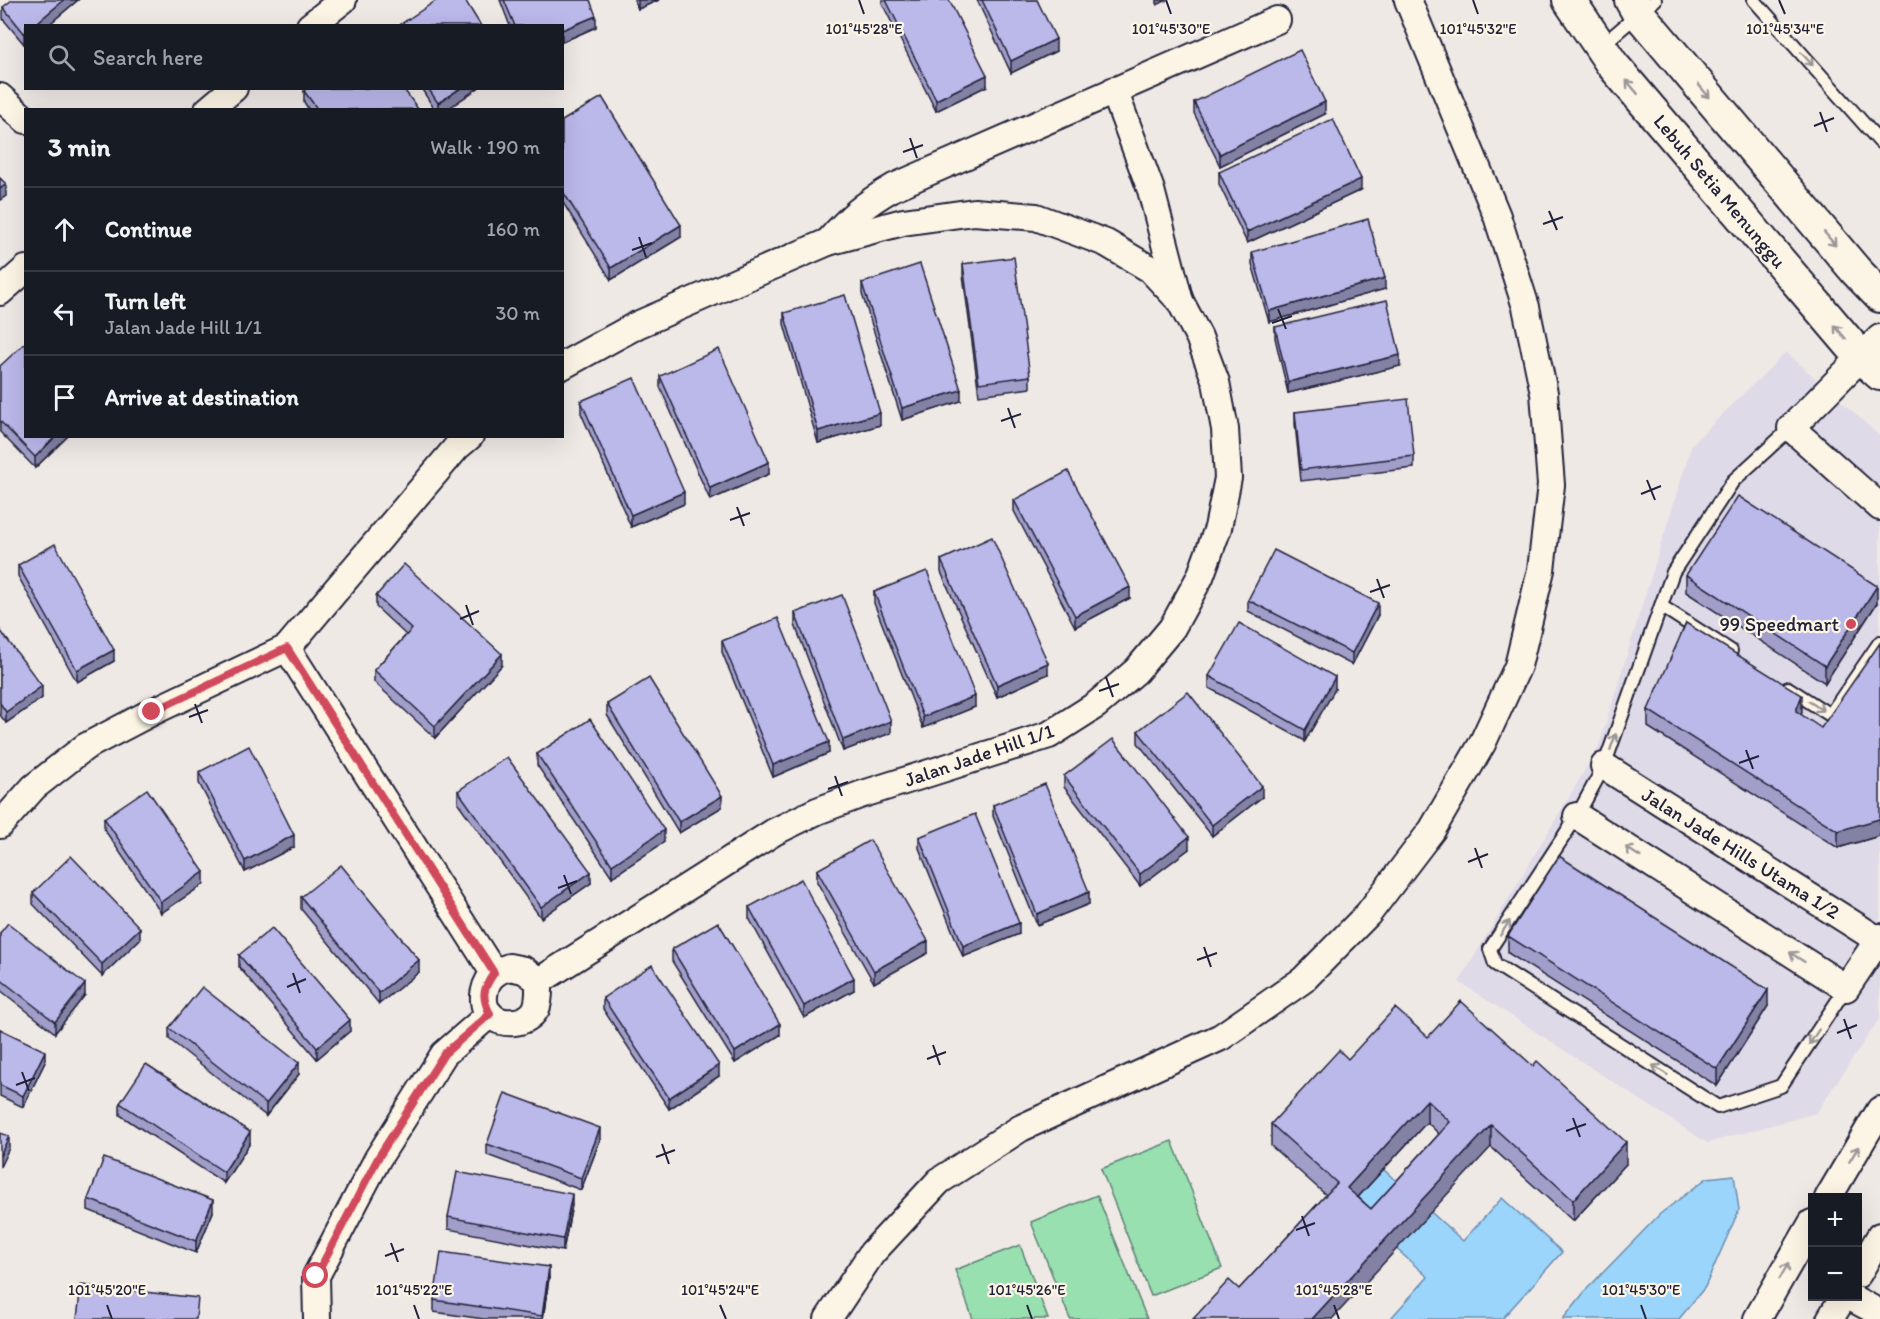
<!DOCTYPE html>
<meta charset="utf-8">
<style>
:root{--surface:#171b24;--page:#242831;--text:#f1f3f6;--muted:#9ea1a6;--line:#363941}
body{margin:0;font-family:Itim,sans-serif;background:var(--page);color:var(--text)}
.controls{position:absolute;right:18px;bottom:18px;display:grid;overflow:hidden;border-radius:0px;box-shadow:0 6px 24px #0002}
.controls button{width:54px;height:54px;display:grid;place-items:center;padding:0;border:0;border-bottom:2px solid var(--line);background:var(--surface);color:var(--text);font:30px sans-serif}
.stop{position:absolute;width:18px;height:18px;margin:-14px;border:4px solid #d1495b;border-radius:50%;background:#fff}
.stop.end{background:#d1495b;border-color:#fff;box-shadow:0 2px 6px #0008}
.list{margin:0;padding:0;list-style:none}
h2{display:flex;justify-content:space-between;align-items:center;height:78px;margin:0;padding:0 24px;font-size:26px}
h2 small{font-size:20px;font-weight:400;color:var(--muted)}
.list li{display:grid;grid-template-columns:39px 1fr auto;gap:18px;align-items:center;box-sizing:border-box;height:84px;padding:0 24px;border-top:2px solid var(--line)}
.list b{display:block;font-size:22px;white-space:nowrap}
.list p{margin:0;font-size:20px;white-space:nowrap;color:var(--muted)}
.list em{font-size:20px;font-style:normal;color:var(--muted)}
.icon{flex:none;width:33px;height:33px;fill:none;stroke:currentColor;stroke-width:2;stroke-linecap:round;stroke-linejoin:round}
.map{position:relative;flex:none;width:1880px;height:1319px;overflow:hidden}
.search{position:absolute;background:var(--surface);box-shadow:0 6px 24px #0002;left:24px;top:24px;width:540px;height:66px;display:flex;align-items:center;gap:15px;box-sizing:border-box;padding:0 21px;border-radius:0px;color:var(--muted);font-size:22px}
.panel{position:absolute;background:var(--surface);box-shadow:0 6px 24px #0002;left:24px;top:108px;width:540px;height:330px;border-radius:0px}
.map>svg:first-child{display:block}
.built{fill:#dfdae7}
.green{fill:#98e0af;stroke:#5d8175;stroke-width:1.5}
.water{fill:#9bd5fb;stroke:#6b8dae;stroke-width:1.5}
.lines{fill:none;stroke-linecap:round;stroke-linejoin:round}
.service-casing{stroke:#22223b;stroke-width:16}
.minor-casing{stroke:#22223b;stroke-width:30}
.tertiary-casing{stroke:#22223b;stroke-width:36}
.service{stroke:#fcf5e5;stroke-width:12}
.minor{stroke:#fcf5e5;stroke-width:26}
.tertiary{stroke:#fcf5e5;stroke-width:32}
.wall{fill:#a19ec9;stroke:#22223b;stroke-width:1.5;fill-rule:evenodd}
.shaded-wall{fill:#8381a4;stroke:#22223b;stroke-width:1.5}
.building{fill:#bbb8ea;stroke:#22223b;stroke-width:1.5;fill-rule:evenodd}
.oneway{stroke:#9a9698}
.route{stroke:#d1495b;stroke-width:8}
.ticks{fill:none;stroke:#22223b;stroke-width:2}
.poi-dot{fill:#d1495b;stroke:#fcf5e5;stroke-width:2}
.labels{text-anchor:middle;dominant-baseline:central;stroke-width:4.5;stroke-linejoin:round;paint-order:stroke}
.street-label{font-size:20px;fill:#22223b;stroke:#fcf5e5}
.poi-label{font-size:20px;fill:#22223b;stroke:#fcf5e5;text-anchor:end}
.ticks-label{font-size:15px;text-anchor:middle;fill:#22223b;stroke:#fcf5e5;stroke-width:4.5;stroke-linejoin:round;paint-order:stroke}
</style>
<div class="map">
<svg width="1880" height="1319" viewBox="0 0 1880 1319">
<rect width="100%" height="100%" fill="#efe9e6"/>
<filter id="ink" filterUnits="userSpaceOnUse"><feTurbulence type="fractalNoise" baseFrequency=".0167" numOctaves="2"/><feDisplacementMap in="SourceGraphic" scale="12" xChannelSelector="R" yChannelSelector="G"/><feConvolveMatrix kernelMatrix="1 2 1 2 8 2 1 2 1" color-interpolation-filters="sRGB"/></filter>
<g filter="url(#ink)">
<polygon class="built" points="1786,352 1880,436 1880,1018 1816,1113 1707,1143 1459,982 1598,748 1692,444"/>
<g class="green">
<polygon points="1172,1141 1222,1268 1151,1296 1101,1169"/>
<polygon points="1097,1195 1147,1319 1070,1319 1031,1222"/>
<polygon points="1020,1245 1048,1319 973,1319 955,1270"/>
</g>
<g class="water">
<polygon points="1383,1169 1463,1241 1502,1198 1562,1252 1502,1319 1390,1319 1428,1277 1349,1207"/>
<polygon points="1734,1175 1739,1210 1705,1287 1679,1319 1563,1319 1586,1290 1660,1214 1707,1178"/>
</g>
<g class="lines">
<defs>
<g id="service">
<polyline points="1754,0 1880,142"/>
<polyline points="1601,46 1655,0"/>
<polyline points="1791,428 1733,481 1673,572 1604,766 1577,816 1490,949 1495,964 1718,1107 1781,1086 1846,988"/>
<polyline points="1661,606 1731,651"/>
<polyline points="1788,688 1830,715 1880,642"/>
</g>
<g id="minor">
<polyline points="310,26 343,0"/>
<polyline points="1114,90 1151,190 1179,298"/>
<polyline points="0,97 26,120"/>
<polyline points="208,110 234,88"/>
<polyline points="0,292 26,269"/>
<polyline points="1880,338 1791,428 1880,507"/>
<path d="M562 366 637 325 828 242C850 217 864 204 894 187L1277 20"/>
<polyline points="287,648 494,973"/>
<polyline points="1604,766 1878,940"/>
<polyline points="1577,816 1846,988 1880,937"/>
<polyline points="0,825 34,787 85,747 152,712 287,648 457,447 470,436"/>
<path d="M509 967 524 970 539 981C539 990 540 1000 536 1009 527 1025 502 1026 490 1015 479 1004 484 980 496 973 499 970 505 969 509 967Z"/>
<polyline points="539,981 774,832 817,811 860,795 1049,735 1096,705 1136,671 1172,628 1200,577 1218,528 1228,478 1225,429 1216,382 1199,337 1180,301 1150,269 1106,243 1036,217 974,212 903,222 828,242"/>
<polyline points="1828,1198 1880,1110"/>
<polyline points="1858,1274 1880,1236"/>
<polyline points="1848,1296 1880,1313"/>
<polyline points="317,1319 316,1276 378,1158 444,1054 490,1014"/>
<polyline points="828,1319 872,1253 939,1181 1021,1128 1221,1037 1303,980 1368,914 1432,830 1482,744 1518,666 1541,570 1551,485 1544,393 1526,307 1497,216 1408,0"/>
<polyline points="1757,1319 1812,1223"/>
<polyline points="1830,1319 1844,1296"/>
</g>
<g id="tertiary">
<polyline points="1569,0 1612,64 1861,357 1880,374"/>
<polyline points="1631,0 1639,14 1856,271 1880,296"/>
</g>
</defs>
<use href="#service" class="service-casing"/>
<use href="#minor" class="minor-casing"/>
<use href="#tertiary" class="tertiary-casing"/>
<use href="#service" class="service"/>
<use href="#minor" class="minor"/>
<use href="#tertiary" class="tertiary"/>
</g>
<g class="wall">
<polygon points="78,0 47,26 26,26 26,43 24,44 3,19 3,7"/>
<polygon points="500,0 590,0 596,27 562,42 562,26 510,26"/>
<polygon points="634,0 659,0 638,9"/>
<polygon points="882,0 949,0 987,86 936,111 882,3"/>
<polygon points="977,0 1037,0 1056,51 1011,73"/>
<polygon points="421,88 478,88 446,110 435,110"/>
<polygon points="304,91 418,110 309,110 304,102"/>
<polygon points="1194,102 1325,114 1220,166 1194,113"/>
<polygon points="562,121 681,237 611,280 562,201"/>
<polygon points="1219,172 1361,190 1247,243 1219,184"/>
<polygon points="1252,252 1385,289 1269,322 1252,264"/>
<polygon points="963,264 1030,376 1030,388 979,395 963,275"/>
<polygon points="862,283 961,401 902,420 862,294"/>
<polygon points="784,313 880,425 818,443 784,324"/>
<polygon points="1275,327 1400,366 1288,393 1275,338"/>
<polygon points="0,366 68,436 35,468 0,432"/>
<polygon points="660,376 769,474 710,500 660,387"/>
<polygon points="581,401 684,504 631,527 581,413"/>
<polygon points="1295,412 1414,456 1414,468 1301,481 1295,424"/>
<polygon points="1014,500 1130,598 1075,627 1014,511"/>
<polygon points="941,560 1048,674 997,697 941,572"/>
<polygon points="18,565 114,661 77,682 18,576"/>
<polygon points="1686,575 1877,603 1825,683 1686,592"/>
<polygon points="874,592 975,707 923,728 874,603"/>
<polygon points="376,596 502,665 435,738 374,682 374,670 406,635 376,607"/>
<polygon points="1248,600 1378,615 1352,665 1248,611"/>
<polygon points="795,613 891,733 843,751 795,625"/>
<polygon points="0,630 42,698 6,723 0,715"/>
<polygon points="722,641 829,753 773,777 722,652"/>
<polygon points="1209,676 1335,689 1305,741 1209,688"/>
<polygon points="607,704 722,807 679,833 607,715"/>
<polygon points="1648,710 1802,712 1801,714 1879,836 1838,848 1648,727"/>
<polygon points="1138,731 1262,797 1212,836 1138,743"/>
<polygon points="537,754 664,842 612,877 537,765"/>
<polygon points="199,772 294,847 245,872 199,783"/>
<polygon points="1064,776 1189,849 1140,886 1064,787"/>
<polygon points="458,791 591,883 541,918 458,803"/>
<polygon points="993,805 1089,904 1037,925 993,816"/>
<polygon points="104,818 204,884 161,913 104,829"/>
<polygon points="919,837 1019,934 963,957 919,848"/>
<polygon points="817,870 928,953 874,983 817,882"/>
<polygon points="33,893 140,939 102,976 33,904"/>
<polygon points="301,897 419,972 379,1004 301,909"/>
<polygon points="749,907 854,990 804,1018 749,918"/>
<polygon points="0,933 85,995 55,1033 0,990"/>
<polygon points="1508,936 1768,1006 1717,1086 1508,953"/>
<polygon points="672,949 780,1035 735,1063 672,961"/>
<polygon points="239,955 350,1031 317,1059 239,967"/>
<polygon points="603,998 719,1076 669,1109 603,1009"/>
<polygon points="169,1028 299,1074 266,1116 169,1039"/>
<polygon points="0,1029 45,1062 23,1107 0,1096"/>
<path d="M1428 1037 1626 1164 1573 1221 1491 1147 1239 1289 1326 1195 1271 1146V1124L1348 1059ZM1427 1122 1439 1134 1371 1209 1358 1197Z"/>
<polygon points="120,1103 250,1143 224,1183 120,1115"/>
<polygon points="600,1140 581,1190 487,1155 487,1144"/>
<polygon points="88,1199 213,1212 196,1253 88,1210"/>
<polygon points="572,1205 563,1251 448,1229 448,1217"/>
<polygon points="549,1278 543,1319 484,1319 434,1312 434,1300"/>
</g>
<g class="shaded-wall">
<polygon points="64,0 78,0 47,26 33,26"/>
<polygon points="638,0 659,0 638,9"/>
<polygon points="1157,0 1167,0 1157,5"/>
<polygon points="596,16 596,27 562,42 562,30"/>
<polygon points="26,32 26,43 24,44 24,33"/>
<polygon points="1056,39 1056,51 1011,73 1011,61"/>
<polygon points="987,75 987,86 936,111 936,100"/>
<polygon points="461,88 478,88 446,110 438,110 438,103"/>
<polygon points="1325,102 1325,114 1220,166 1220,154"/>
<polygon points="1361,179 1361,190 1247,243 1247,232"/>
<polygon points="6,184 6,196 0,200 0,189"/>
<polygon points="681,225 681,237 611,280 611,268"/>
<polygon points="1385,278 1385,289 1269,322 1269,311"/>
<polygon points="1400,355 1400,366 1288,393 1288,382"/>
<polygon points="961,390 961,401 902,420 902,408"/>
<polygon points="880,413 880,425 818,443 818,431"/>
<polygon points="56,436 68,436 35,468 35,457"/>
<polygon points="769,462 769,474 710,500 710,488"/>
<polygon points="684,492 684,504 631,527 631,515"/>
<polygon points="1877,586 1877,603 1825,683 1825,666"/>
<polygon points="1130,587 1130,598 1075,627 1075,616"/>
<polygon points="1378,603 1378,615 1352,665 1352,653"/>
<polygon points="114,650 114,661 77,682 77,670"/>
<polygon points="502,654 502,665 435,738 435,726"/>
<polygon points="1048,663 1048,674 997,697 997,685"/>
<polygon points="1335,677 1335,689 1305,741 1305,730"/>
<polygon points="42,686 42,698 6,723 6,712"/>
<polygon points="1802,695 1802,712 1796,728 1796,711"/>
<polygon points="975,696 975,707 923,728 923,717"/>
<polygon points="891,721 891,733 843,751 843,740"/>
<polygon points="829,742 829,753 773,777 773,765"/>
<polygon points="1262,786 1262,797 1212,836 1212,825"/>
<polygon points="722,796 722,807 679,833 679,822"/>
<polygon points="1880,817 1880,834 1879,836 1838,848 1838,831"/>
<polygon points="664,830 664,842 612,877 612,865"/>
<polygon points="294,835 294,847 245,872 245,861"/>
<polygon points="1189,837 1189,849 1140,886 1140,874"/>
<polygon points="204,872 204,884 161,913 161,902"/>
<polygon points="591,872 591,883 541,918 541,907"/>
<polygon points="1089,892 1089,904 1037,925 1037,914"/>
<polygon points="1019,923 1019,934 963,957 963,946"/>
<polygon points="140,928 140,939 102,976 102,964"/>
<polygon points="928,941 928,953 874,983 874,971"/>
<polygon points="419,960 419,972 379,1004 379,993"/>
<polygon points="854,978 854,990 804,1018 804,1006"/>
<polygon points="85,984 85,995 55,1033 55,1022"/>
<polygon points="1768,990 1768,1006 1717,1086 1717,1069"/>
<polygon points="350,1020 350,1031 317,1059 317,1048"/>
<polygon points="780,1024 780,1035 735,1063 735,1052"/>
<polygon points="45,1051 45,1062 23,1107 23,1096"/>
<polygon points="299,1063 299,1074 266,1116 266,1104"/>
<polygon points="719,1065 719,1076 669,1109 669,1098"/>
<polygon points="1427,1100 1427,1122 1347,1209 1347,1188"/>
<polygon points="1491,1125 1491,1147 1332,1319 1312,1319"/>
<polygon points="600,1128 600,1140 581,1190 581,1178"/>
<polygon points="250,1132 250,1143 224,1183 224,1172"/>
<polygon points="9,1136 9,1148 0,1167 0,1156"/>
<polygon points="1626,1142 1626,1164 1573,1221 1573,1200"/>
<polygon points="572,1194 572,1205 563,1251 563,1239"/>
<polygon points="213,1200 213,1212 196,1253 196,1241"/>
<polygon points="549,1267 549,1278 543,1319 542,1319"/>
</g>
<g class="building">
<polygon points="12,0 64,0 33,26 26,26 26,32 24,33 3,7"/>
<polygon points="437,0 465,0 481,26 398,26"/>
<polygon points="504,0 590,0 596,16 562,30 562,26 515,26"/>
<polygon points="886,0 949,0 987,75 936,100"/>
<polygon points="982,0 1037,0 1056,39 1011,61"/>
<polygon points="1300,50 1325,102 1220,154 1194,102"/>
<polygon points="307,88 403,88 418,109 318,110 304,91"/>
<polygon points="428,88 461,88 438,103"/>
<polygon points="602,97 681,225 611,268 562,190 562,121"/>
<polygon points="1333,119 1361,179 1247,232 1219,172"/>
<polygon points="0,178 6,184 0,189"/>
<polygon points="1368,219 1385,278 1269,311 1252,252"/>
<polygon points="1014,257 1030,376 979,383 963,264"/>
<polygon points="920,264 961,390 902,408 862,283"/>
<polygon points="845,295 880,413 818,431 784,313"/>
<polygon points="1387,300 1400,355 1288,382 1275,327"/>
<polygon points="26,342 26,436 56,436 35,457 0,421 0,366"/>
<polygon points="719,349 769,462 710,488 660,376"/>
<polygon points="634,378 684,492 631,515 581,401"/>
<polygon points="1408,399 1414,456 1301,470 1295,412"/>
<polygon points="1068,471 1130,587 1075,616 1014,500"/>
<polygon points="1738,496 1877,586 1825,666 1686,575"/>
<polygon points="992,537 1048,663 997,685 941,560"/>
<polygon points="55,544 114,650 77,670 18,565"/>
<polygon points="1274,550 1378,603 1352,653 1248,600"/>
<polygon points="404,564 502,654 435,726 374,670 412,629 376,596"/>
<polygon points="927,571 975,696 923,717 874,592"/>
<polygon points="842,595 891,721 843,740 795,613"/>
<polygon points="778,618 829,742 773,765 722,641"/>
<polygon points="1239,623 1335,677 1305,730 1209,676"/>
<polygon points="1686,623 1802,695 1796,711 1821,728 1880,643 1880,817 1879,819 1838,831 1648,710"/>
<polygon points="0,630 42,686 6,712 0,703"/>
<polygon points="649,678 722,796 679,822 607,704"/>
<polygon points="1188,692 1262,786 1212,825 1138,731"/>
<polygon points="590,719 664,830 612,865 537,754"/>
<polygon points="1113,739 1189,837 1140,874 1064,776"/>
<polygon points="249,746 294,835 245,861 199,772"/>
<polygon points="507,757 591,872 541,907 458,791"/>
<polygon points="1045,784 1089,892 1037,914 993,805"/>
<polygon points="147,789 204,872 161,902 104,818"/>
<polygon points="975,814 1019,923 963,946 919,837"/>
<polygon points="870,840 928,941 874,971 817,870"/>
<polygon points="71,856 140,928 102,964 33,893"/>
<polygon points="1559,856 1768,990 1717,1069 1508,936"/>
<polygon points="341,865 419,960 379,993 301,897"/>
<polygon points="801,879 854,978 804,1006 749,907"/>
<polygon points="718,922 780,1024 735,1052 672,949"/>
<polygon points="8,923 85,984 55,1022 0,979 0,933"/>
<polygon points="272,928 350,1020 317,1048 239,955"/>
<polygon points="652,965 719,1065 669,1098 603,998"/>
<polygon points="202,987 299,1063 266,1104 169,1028"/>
<path d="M1461 1001 1533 1066 1537 1061 1626 1142 1573 1200 1491 1125 1312 1319H1193L1229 1280 1239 1289 1337 1183 1271 1124 1339 1050 1348 1059 1395 1008 1428 1037ZM1427 1100 1450 1122 1371 1209 1347 1188Z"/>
<polygon points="0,1029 45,1051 23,1096 0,1085"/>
<polygon points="146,1064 250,1132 224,1172 120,1103"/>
<polygon points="505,1093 600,1128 581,1178 487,1144"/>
<polygon points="0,1133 9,1136 0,1156"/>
<polygon points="104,1158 213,1200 196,1241 88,1199"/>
<polygon points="457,1172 572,1194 563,1239 448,1217"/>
<polygon points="441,1252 549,1267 542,1316 434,1300"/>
<polygon points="81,1285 198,1298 196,1319 77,1319"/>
</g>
<defs><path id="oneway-shaft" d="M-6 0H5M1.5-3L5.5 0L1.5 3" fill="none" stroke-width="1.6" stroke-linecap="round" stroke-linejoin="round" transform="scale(1.5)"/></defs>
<g class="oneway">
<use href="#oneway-shaft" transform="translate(1807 59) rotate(48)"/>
<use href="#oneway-shaft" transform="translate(1632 87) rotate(-130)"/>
<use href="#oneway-shaft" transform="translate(1704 91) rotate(50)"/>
<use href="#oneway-shaft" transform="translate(1830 239) rotate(50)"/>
<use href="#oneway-shaft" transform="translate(1840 332) rotate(-130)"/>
<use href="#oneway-shaft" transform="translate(1816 706) rotate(33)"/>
<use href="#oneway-shaft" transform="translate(1613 742) rotate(-71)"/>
<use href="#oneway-shaft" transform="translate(1633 852) rotate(-147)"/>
<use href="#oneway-shaft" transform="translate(1505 928) rotate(-57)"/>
<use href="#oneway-shaft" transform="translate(1797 957) rotate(-147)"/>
<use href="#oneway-shaft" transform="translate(1814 1037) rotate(123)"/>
<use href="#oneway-shaft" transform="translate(1660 1070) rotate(-147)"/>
<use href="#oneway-shaft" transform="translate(1854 1154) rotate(-59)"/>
<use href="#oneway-shaft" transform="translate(1784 1271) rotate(-60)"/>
</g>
</g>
<g class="lines" filter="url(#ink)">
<path class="route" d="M152 712 287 648 494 973C483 989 481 996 490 1014L444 1054 378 1158 316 1276"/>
</g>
<path class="ticks" d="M859 0 864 14M1166 0 1171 14M1473 0 1478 14M1779 0 1785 14M1820 112 1827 132M1814 126 1834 118M910 138 917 158M903 152 923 145M1549 211 1557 230M1543 224 1563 217M639 237 646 257M632 250 652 243M1278 309 1286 329M1272 323 1292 316M1008 408 1015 428M1001 421 1021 414M1647 480 1655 500M1641 494 1661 486M737 507 744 526M730 520 750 513M1377 579 1384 598M1370 592 1390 585M466 605 473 625M460 619 479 611M1106 677 1113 697M1099 691 1119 684M195 704 202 723M189 717 208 710M1746 750 1753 769M1739 763 1759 756M835 776 842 796M828 789 848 782M1475 848 1482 868M1468 862 1488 854M564 875 571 894M558 888 577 881M1204 947 1211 967M1197 960 1217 953M293 973 300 993M287 987 306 979M1844 1019 1851 1039M1837 1033 1857 1025M933 1045 940 1065M927 1059 946 1052M22 1072 29 1091M16 1085 35 1078M1573 1118 1580 1137M1566 1131 1586 1124M662 1144 669 1164M656 1157 675 1150M1302 1216 1309 1236M1296 1230 1315 1223M391 1243 398 1262M385 1256 404 1249M107 1305 112 1319M414 1305 419 1319M720 1305 726 1319M1027 1305 1032 1319M1334 1305 1339 1319M1641 1305 1646 1319"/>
<circle class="poi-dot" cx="1851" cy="624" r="6"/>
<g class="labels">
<g class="street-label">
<text transform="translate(1720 191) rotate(50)">Lebuh Setia Menunggu</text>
<text transform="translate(979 755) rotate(-19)">Jalan Jade Hill 1/1</text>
<text transform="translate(1741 853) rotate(32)">Jalan Jade Hills Utama 1/2</text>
</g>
<g class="poi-label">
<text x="1839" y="624">99 Speedmart</text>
</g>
</g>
<g class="ticks-label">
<text x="1785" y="34">101°45'34"E</text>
<text x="864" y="34">101°45'28"E</text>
<text x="1171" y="34">101°45'30"E</text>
<text x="1478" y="34">101°45'32"E</text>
<text x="107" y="1295">101°45'20"E</text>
<text x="414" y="1295">101°45'22"E</text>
<text x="720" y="1295">101°45'24"E</text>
<text x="1027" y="1295">101°45'26"E</text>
<text x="1334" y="1295">101°45'28"E</text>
<text x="1641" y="1295">101°45'30"E</text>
</g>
</svg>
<div class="controls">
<button>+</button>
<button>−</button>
</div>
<div class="stop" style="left:316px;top:1276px"></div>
<div class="stop end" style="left:152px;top:712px"></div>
<div class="search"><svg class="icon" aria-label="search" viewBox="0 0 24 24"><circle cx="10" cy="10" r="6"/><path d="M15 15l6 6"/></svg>Search here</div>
<section class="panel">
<h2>3 min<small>Walk · 190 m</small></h2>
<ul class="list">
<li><svg class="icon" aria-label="ahead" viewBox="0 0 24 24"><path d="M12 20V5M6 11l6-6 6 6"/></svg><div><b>Continue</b></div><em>160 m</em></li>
<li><svg class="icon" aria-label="left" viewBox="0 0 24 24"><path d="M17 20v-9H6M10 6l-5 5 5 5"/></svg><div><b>Turn left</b><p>Jalan Jade Hill 1/1</p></div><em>30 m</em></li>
<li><svg class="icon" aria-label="arrive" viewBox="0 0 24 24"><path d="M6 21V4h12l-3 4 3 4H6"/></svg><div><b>Arrive at destination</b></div></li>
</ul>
</section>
</div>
